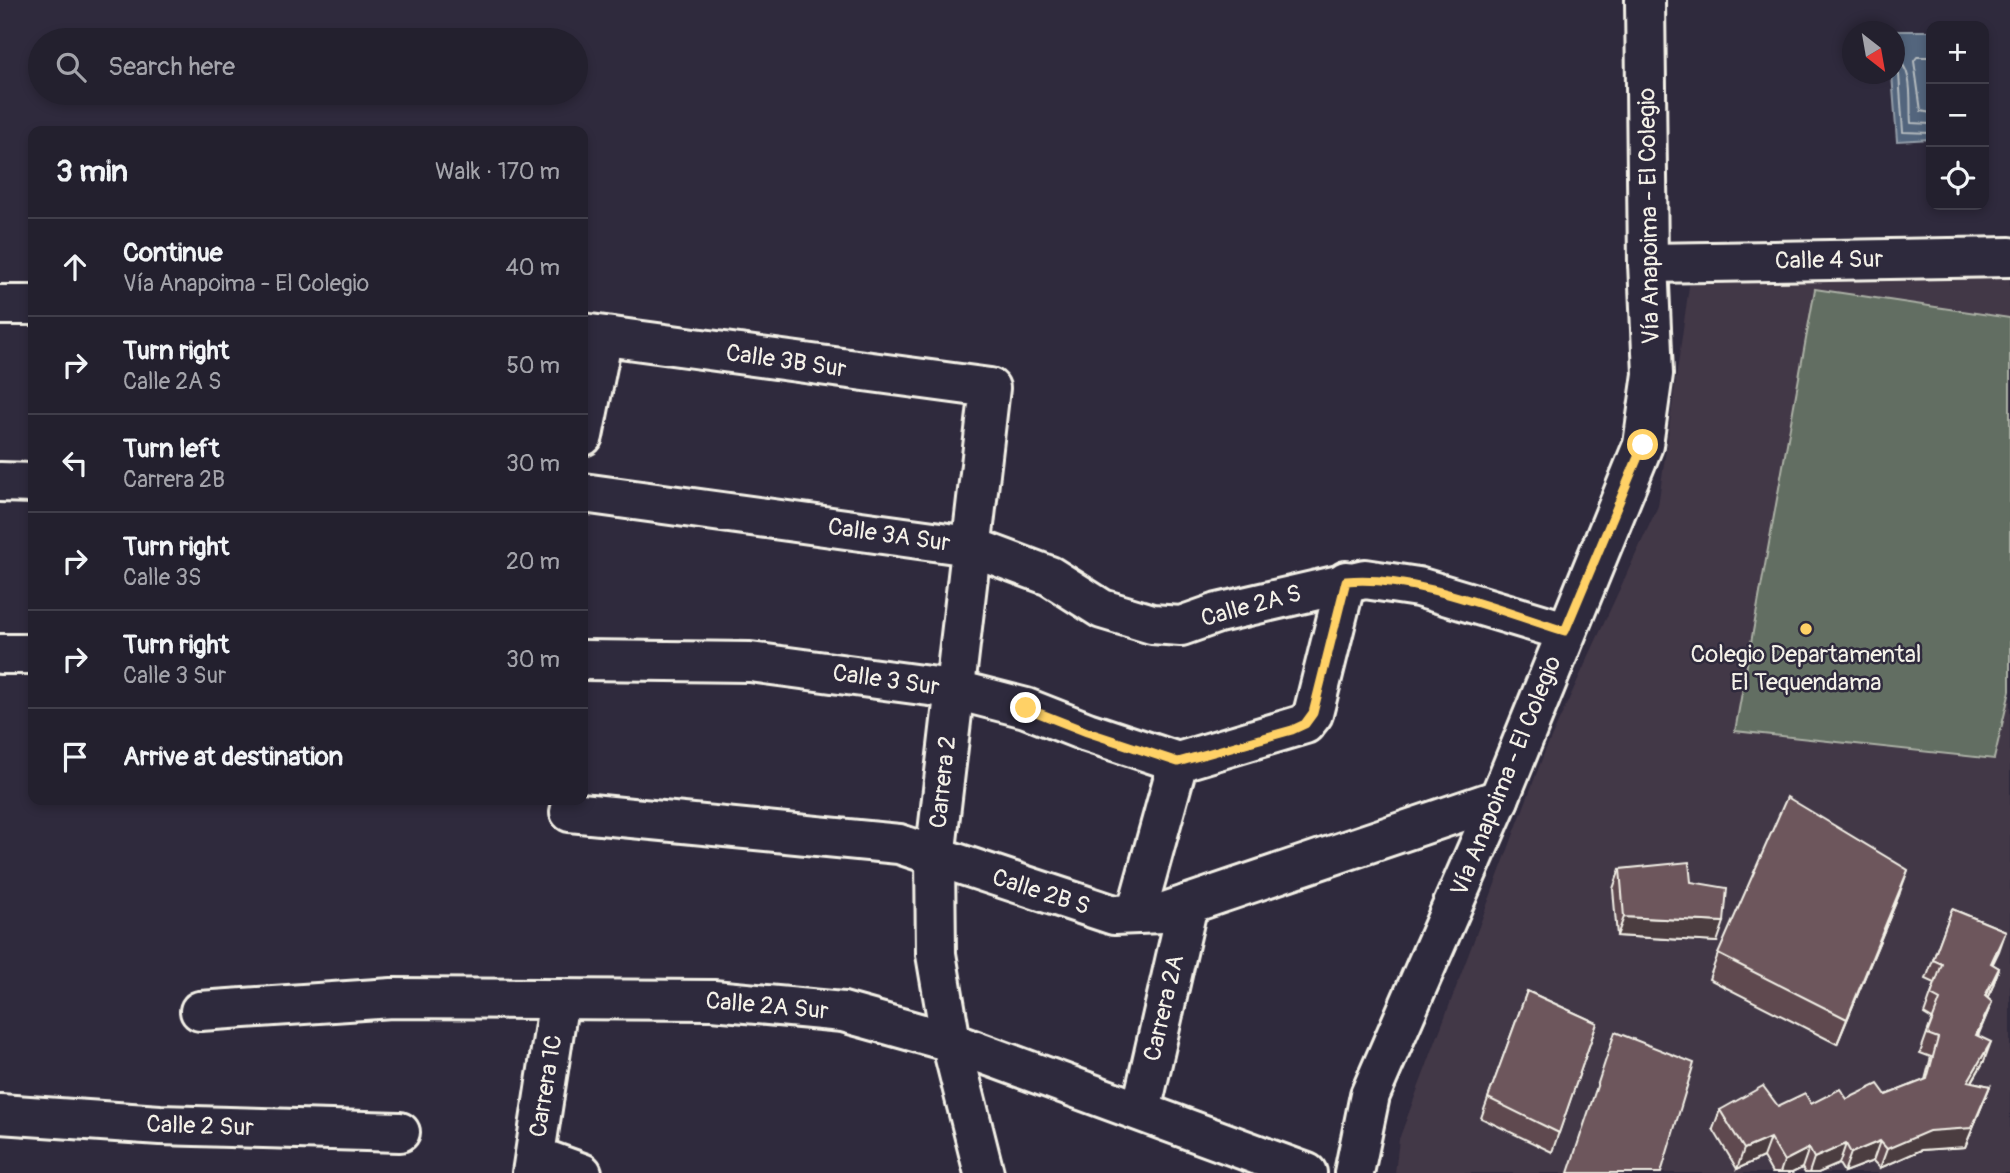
<!DOCTYPE html>
<meta charset="utf-8">
<style>
:root{--surface:#23202e;--page:#2b2836;--text:#f1f3f6;--muted:#a3a3aa;--line:#403e4a}
body{margin:0;font-family:Pangolin,sans-serif;background:var(--page);color:var(--text)}
.controls{position:absolute;right:21px;top:21px;display:grid;overflow:hidden;border-radius:14px;box-shadow:0 4px 10px #0003}
.controls button{width:63px;height:63px;display:grid;place-items:center;padding:0;border:0;border-bottom:2px solid var(--line);background:var(--surface);color:var(--text);font:35px sans-serif}
.compass{position:absolute;left:1842px;top:21px;width:63px;height:63px;border-radius:50%;background:var(--surface);box-shadow:0 4px 10px #0003;rotate:149deg}
.stop{position:absolute;width:21px;height:21px;margin:-16px;border:5px solid #ffd166;border-radius:50%;background:#fff}
.stop.end{background:#ffd166;border-color:#fff;box-shadow:0 2px 7px #0008}
.list{margin:0;padding:0;list-style:none}
h2{display:flex;justify-content:space-between;align-items:center;height:91px;margin:0;padding:0 28px;font-size:30px}
h2 small{font-size:23px;font-weight:400;color:var(--muted)}
.list li{display:grid;grid-template-columns:46px 1fr auto;gap:21px;align-items:center;box-sizing:border-box;height:98px;padding:0 28px;border-top:2px solid var(--line)}
.list b{display:block;font-size:26px;white-space:nowrap}
.list p{margin:0;font-size:23px;white-space:nowrap;color:var(--muted)}
.list em{font-size:23px;font-style:normal;color:var(--muted)}
.icon{flex:none;width:38px;height:38px;fill:none;stroke:currentColor;stroke-width:2;stroke-linecap:round;stroke-linejoin:round}
.map{position:relative;flex:none;width:2010px;height:1173px;overflow:hidden}
.search{position:absolute;background:var(--surface);box-shadow:0 4px 10px #0003;left:28px;top:28px;width:560px;height:77px;display:flex;align-items:center;gap:18px;box-sizing:border-box;padding:0 24px;border-radius:38px;color:var(--muted);font-size:26px}
.panel{position:absolute;background:var(--surface);box-shadow:0 4px 10px #0003;left:28px;top:126px;width:560px;height:679px;border-radius:14px}
.map>svg:first-child{display:block}
.built{fill:#423746}
.green{fill:#626e62;stroke:#abb0a5;stroke-width:2}
.water{fill:#52657d;stroke:#939da8;stroke-width:2}
.lines{fill:none;stroke-linecap:round;stroke-linejoin:round}
.shore{stroke:#b3b9bd;stroke-width:2}
.minor-casing{stroke:#f4f1e8;stroke-width:44}
.major-casing{stroke:#f4f1e8;stroke-width:44}
.minor{stroke:#2f2a3d;stroke-width:38}
.major{stroke:#2f2a3d;stroke-width:38}
.wall{fill:#5e4a4f;stroke:#f4f1e8;stroke-width:2}
.shaded-wall{fill:#4c3c40;stroke:#f4f1e8;stroke-width:2}
.building{fill:#6d565c;stroke:#f4f1e8;stroke-width:2}
.route{stroke:#ffd166;stroke-width:9}
.poi-dot{fill:#ffd166;stroke:#2f2a3d;stroke-width:2.5}
.labels{text-anchor:middle;dominant-baseline:central;stroke-width:5;stroke-linejoin:round;paint-order:stroke}
.street-label{font-size:24px;fill:#f4f1e8;stroke:#2f2a3d}
.poi-label{font-size:24px;fill:#f4f1e8;stroke:#2f2a3d}
</style>
<div class="map">
<svg width="2010" height="1173" viewBox="0 0 2010 1173">
<rect width="100%" height="100%" fill="#2f2a3d"/>
<filter id="ink" filterUnits="userSpaceOnUse"><feTurbulence type="fractalNoise" baseFrequency=".0143" numOctaves="2"/><feDisplacementMap in="SourceGraphic" scale="14" xChannelSelector="R" yChannelSelector="G"/><feConvolveMatrix kernelMatrix="1 2 1 2 8 2 1 2 1" color-interpolation-filters="sRGB"/></filter>
<g filter="url(#ink)">
<polygon class="built" points="2010,273 2010,1173 1395,1173 1399,1139 1545,751 1658,506 1690,279"/>
<polygon class="green" points="1815,289 2010,318 2010,691 1994,759 1735,731"/>
<polygon class="water" points="1896,31 1931,31 1931,139 1897,141 1892,74 1895,74"/>
<g class="lines">
<g class="shore">
<polyline points="1931,57 1917,57 1914,61 1921,111 1931,113"/>
<path d="M1895 58C1915 68 1909 103 1911 123L1931 124"/>
<polyline points="1895,68 1899,74 1903,132 1931,133"/>
</g>
<defs>
<g id="minor">
<polyline points="1648,263 2010,257"/>
<polyline points="0,305 33,305"/>
<polyline points="583,333 990,388 935,858 936,954 951,1042 984,1173"/>
<polyline points="583,436 603,336"/>
<polyline points="0,482 33,483"/>
<polyline points="583,493 970,546 1050,576 1102,609 1152,624 1181,626 1218,613 1365,579 1418,587 1565,631"/>
<polyline points="0,654 33,654"/>
<polyline points="583,660 750,662 952,689 1026,708 1087,732 1178,762"/>
<polyline points="1178,762 1305,724 1313,714 1346,581"/>
<polyline points="570,812 899,844 1114,915 1162,913 1499,799"/>
<polyline points="1136,914 1178,762"/>
<polyline points="200,1011 392,998 713,1000 843,1012 951,1042 1307,1173"/>
<polyline points="1141,1111 1188,904"/>
<polyline points="0,1114 160,1125 400,1132"/>
<polyline points="535,1156 582,1173"/>
<polyline points="532,1173 559,999"/>
</g>
<polyline id="major" points="1354,1173 1370,1095 1499,799 1643,445 1653,374 1648,263 1645,0"/>
</defs>
<use href="#minor" class="minor-casing"/>
<use href="#major" class="major-casing"/>
<use href="#minor" class="minor"/>
<use href="#major" class="major"/>
</g>
<g class="wall">
<polygon points="1620,869 1691,882 1717,942 1617,936 1613,889"/>
<polygon points="1899,895 1837,1044 1709,979 1718,954"/>
<polygon points="1952,909 2006,931 1992,964 1999,968 1992,988 1987,998 1992,1002 1978,1036 1984,1061 1972,1082 1990,1086 1965,1147 1921,1150 1880,1168 1873,1161 1844,1172 1839,1164 1818,1173 1805,1173 1802,1168 1792,1173 1772,1173 1763,1157 1737,1169 1713,1129 1720,1110 1811,1104 1886,1095 1925,1080 1931,1057 1920,1053 1932,1019 1924,1014 1935,983 1926,979"/>
<polygon points="1527,991 1597,1023 1552,1152 1481,1118"/>
</g>
<g class="shaded-wall">
<polygon points="1908,870 1899,895 1837,1044 1847,1019"/>
<polygon points="1624,917 1724,922 1717,942 1617,936"/>
<polygon points="2006,931 1999,951 1984,982 1991,963"/>
<polygon points="1999,968 1992,988 1978,1016 1985,996"/>
<polygon points="1992,1002 1984,1021 1969,1054 1976,1035"/>
<polygon points="1991,1042 1984,1061 1961,1100 1968,1081"/>
<polygon points="1990,1086 1965,1147 1921,1150 1880,1168 1887,1149"/>
<polygon points="1770,1138 1763,1157 1737,1169 1744,1149"/>
<polygon points="1880,1141 1873,1161 1844,1172 1851,1153"/>
<polygon points="1846,1144 1839,1164 1818,1173 1809,1173 1814,1158"/>
<polygon points="1809,1148 1802,1168 1792,1173 1780,1173 1784,1161"/>
</g>
<g class="building">
<polygon points="1787,797 1908,870 1847,1019 1718,954"/>
<polygon points="1689,862 1691,882 1727,888 1724,922 1624,917 1620,869"/>
<polygon points="1952,909 2006,931 1991,963 1999,968 1985,996 1992,1002 1976,1035 1991,1042 1968,1081 1990,1086 1972,1128 1929,1131 1887,1149 1880,1141 1851,1153 1846,1144 1814,1158 1809,1148 1784,1161 1770,1138 1744,1149 1720,1110 1763,1086 1778,1106 1805,1093 1811,1104 1840,1089 1847,1099 1878,1084 1886,1095 1927,1079 1938,1038 1927,1034 1940,1000 1931,995 1942,964 1933,960"/>
<polygon points="1527,991 1597,1023 1559,1133 1488,1098"/>
<polygon points="1615,1032 1694,1063 1661,1173 1568,1173"/>
</g>
</g>
<g class="lines" filter="url(#ink)">
<path class="route" d="M1026 708 1087 732 1178 762 1292 730 1305 724 1313 713 1346 581C1412 574 1502 612 1565 631L1643 445"/>
</g>
<circle class="poi-dot" cx="1806" cy="629" r="7"/>
<g class="labels">
<g class="street-label">
<text transform="translate(1649 216) rotate(-91)">Vía Anapoima - El Colegio</text>
<text transform="translate(1829 260) rotate(-1)">Calle 4 Sur</text>
<text transform="translate(786 361) rotate(8)">Calle 3B Sur</text>
<text transform="translate(889 535) rotate(8)">Calle 3A Sur</text>
<text transform="translate(1251 606) rotate(-15)">Calle 2A S</text>
<text transform="translate(886 680) rotate(8)">Calle 3 Sur</text>
<text transform="translate(1506 776) rotate(-68)">Vía Anapoima - El Colegio</text>
<text transform="translate(943 782) rotate(-84)">Carrera 2</text>
<text transform="translate(1041 892) rotate(18)">Calle 2B S</text>
<text transform="translate(767 1006) rotate(5)">Calle 2A Sur</text>
<text transform="translate(1164 1008) rotate(-77)">Carrera 2A</text>
<text transform="translate(546 1086) rotate(-81)">Carrera 1C</text>
<text transform="translate(200 1126) rotate(2)">Calle 2 Sur</text>
</g>
<g class="poi-label">
<text x="1806" y="654">Colegio Departamental<tspan x="1806" dy="28">El Tequendama</tspan></text>
</g>
</g>
</svg>
<div class="controls">
<button>+</button>
<button>−</button>
<button><svg class="icon" aria-label="locate" viewBox="0 0 24 24"><circle cx="12" cy="12" r="6"/><path d="M12 2v4M12 18v4M2 12h4M18 12h4"/></svg></button>
</div>
<svg class="compass" viewBox="-18 -18 36 36"><path d="M0-13l5 13h-10z" fill="#e53935"/><path d="M0 13l5-13h-10z" fill="#a3a3aa"/></svg>
<div class="stop" style="left:1643px;top:445px"></div>
<div class="stop end" style="left:1026px;top:708px"></div>
<div class="search"><svg class="icon" aria-label="search" viewBox="0 0 24 24"><circle cx="10" cy="10" r="6"/><path d="M15 15l6 6"/></svg>Search here</div>
<section class="panel">
<h2>3 min<small>Walk · 170 m</small></h2>
<ul class="list">
<li><svg class="icon" aria-label="ahead" viewBox="0 0 24 24"><path d="M12 20V5M6 11l6-6 6 6"/></svg><div><b>Continue</b><p>Vía Anapoima - El Colegio</p></div><em>40 m</em></li>
<li><svg class="icon" aria-label="right" viewBox="0 0 24 24"><path d="M7 20v-9h11M14 6l5 5-5 5"/></svg><div><b>Turn right</b><p>Calle 2A S</p></div><em>50 m</em></li>
<li><svg class="icon" aria-label="left" viewBox="0 0 24 24"><path d="M17 20v-9H6M10 6l-5 5 5 5"/></svg><div><b>Turn left</b><p>Carrera 2B</p></div><em>30 m</em></li>
<li><svg class="icon" aria-label="right" viewBox="0 0 24 24"><path d="M7 20v-9h11M14 6l5 5-5 5"/></svg><div><b>Turn right</b><p>Calle 3S</p></div><em>20 m</em></li>
<li><svg class="icon" aria-label="right" viewBox="0 0 24 24"><path d="M7 20v-9h11M14 6l5 5-5 5"/></svg><div><b>Turn right</b><p>Calle 3 Sur</p></div><em>30 m</em></li>
<li><svg class="icon" aria-label="arrive" viewBox="0 0 24 24"><path d="M6 21V4h12l-3 4 3 4H6"/></svg><div><b>Arrive at destination</b></div></li>
</ul>
</section>
</div>
